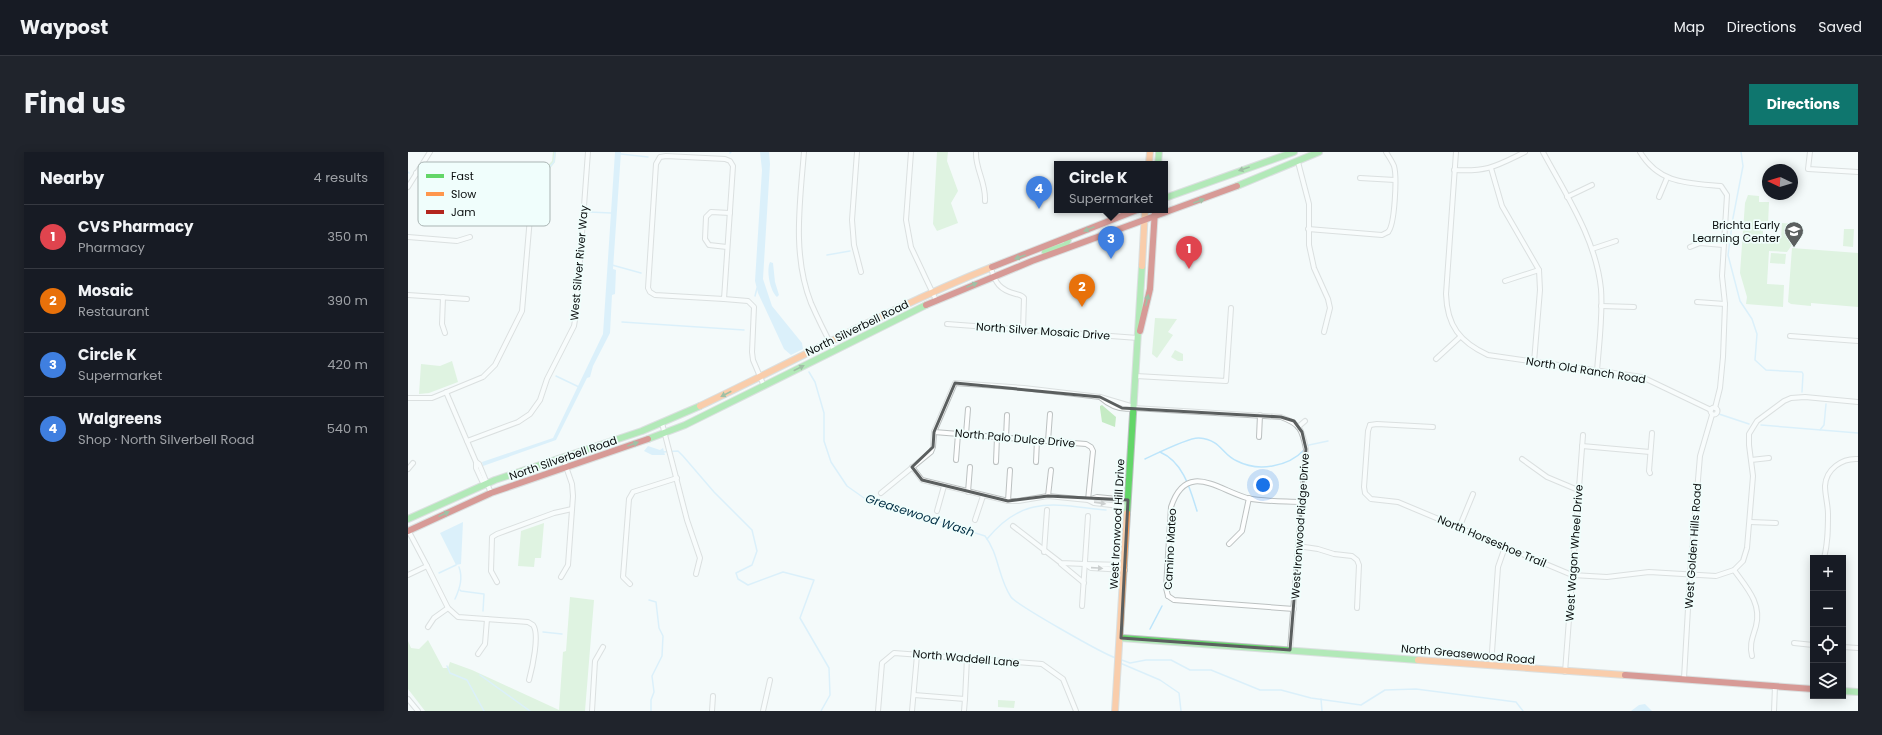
<!DOCTYPE html>
<meta charset="utf-8">
<style>
:root{--surface:#171b24;--page:#20242c;--text:#f1f3f6;--muted:#9ea1a6;--line:#363941;--accent:#0f766e}
body{margin:0;font-family:Poppins,sans-serif;background:var(--page);color:var(--text)}
.controls{position:absolute;right:12px;bottom:12px;display:grid;overflow:hidden;border-radius:0px;box-shadow:0 2px 10px #0003}
.controls button{width:36px;height:36px;display:grid;place-items:center;padding:0;border:0;border-bottom:1px solid var(--line);background:var(--surface);color:var(--text);font:20px sans-serif}
.compass{position:absolute;left:1354px;top:12px;width:36px;height:36px;border-radius:50%;background:var(--surface);box-shadow:0 2px 10px #0003;rotate:274deg}
.you{position:absolute;left:855px;top:333px;width:14px;height:14px;margin:-10px;border:3px solid #fff;border-radius:50%;background:#1a73e8;box-shadow:0 0 0 6px #1a73e833}
.badge{display:grid;place-items:center;width:26px;height:26px;border-radius:50%;background:var(--accent);color:#fff;font-size:13px;font-weight:700}
.pin{position:absolute;translate:-50% -33px;filter:drop-shadow(0 1px 2px #0008)}
.pin::after{content:'';position:absolute;top:21px;width:14px;height:12px;background:inherit;clip-path:polygon(0 0,100% 0,50% 100%)}
.popup{position:absolute;left:646px;top:9px;width:114px;height:52px;box-sizing:border-box;display:grid;place-content:center;border-radius:0px;background:var(--surface);filter:drop-shadow(0 1px 3px #0005);font-size:13px;white-space:nowrap;color:var(--muted)}
.popup b{font-size:15px;color:var(--text)}
.popup::after{content:'';position:absolute;left:50%;top:100%;margin-left:-8px;border:8px solid transparent;border-top-color:var(--surface)}
.list{margin:0;padding:0;list-style:none}
h2{display:flex;justify-content:space-between;align-items:center;height:52px;margin:0;padding:0 16px;font-size:17px}
h2 small{font-size:13px;font-weight:400;color:var(--muted)}
.list li{display:grid;grid-template-columns:26px 1fr auto;gap:12px;align-items:center;box-sizing:border-box;height:64px;padding:0 16px;border-top:1px solid var(--line)}
.list b{display:block;font-size:15px;white-space:nowrap}
.list p{margin:0;font-size:13px;white-space:nowrap;color:var(--muted)}
.list em{font-size:13px;font-style:normal;color:var(--muted)}
.icon{flex:none;width:22px;height:22px;fill:none;stroke:currentColor;stroke-width:2;stroke-linecap:round;stroke-linejoin:round}
.map{position:relative;flex:none;width:1450px;height:559px;overflow:hidden;border-radius:0px}
header{display:flex;align-items:center;gap:24px;box-sizing:border-box;height:56px;padding:0 20px;background:var(--surface);border-bottom:1px solid var(--line)}
header strong{font-size:19px}
nav{display:flex;gap:22px;margin-inline-start:auto;font-size:14px}
.intro{display:flex;align-items:center;justify-content:space-between;box-sizing:border-box;height:96px;padding:0 24px}
h1{margin:0;font-size:28px}
.button{padding:10px 18px;border-radius:0px;background:var(--accent);color:#fff;font-size:14px;font-weight:700}
main{display:flex;gap:24px;padding:0 24px}
aside{flex:1;background:var(--surface);border-radius:0px;box-shadow:0 2px 10px #0003}
.map>svg:first-child{display:block}
.green{fill:#c5ebc4}
.water{fill:#bde5fb}
.lines{fill:none;stroke-linecap:round;stroke-linejoin:round}
.stream{stroke:#bde5fb;stroke-width:1.5}
.street-casing{stroke:#bcc1c1;stroke-width:6}
.fast-casing{stroke:#bcc1c1;stroke-width:8}
.slow-casing{stroke:#bcc1c1;stroke-width:8}
.jam-casing{stroke:#bcc1c1;stroke-width:8}
.street{stroke:#fdfefe;stroke-width:4}
.fast{stroke:#63d668;stroke-width:6}
.slow{stroke:#ff974d;stroke-width:6}
.jam{stroke:#b3261e;stroke-width:6}
.oneway{fill:#3a7b3f}
.oneway2{fill:#9b9d9d}
.marked{fill:none;stroke:#5b5f5f;stroke-width:3;stroke-linejoin:round}
.labels{text-anchor:middle;dominant-baseline:central;stroke-width:3.5;stroke-linejoin:round;paint-order:stroke}
.poi-label{font-size:11px;fill:#080c0c;stroke:#f0fefc;text-anchor:end}
.street-label{font-size:11px;fill:#080c0c;stroke:#f0fefc}
.water-label{font-size:12px;font-style:italic;fill:#002d43;stroke:#f0fefc}
.key{fill:#f0fefc;stroke:#aab5b4;stroke-width:1}
.key-label{font-size:11px;fill:#080c0c}
</style>
<header>
<strong>Waypost</strong>
<nav><a>Map</a><a>Directions</a><a>Saved</a></nav>
</header>
<div class="intro"><h1>Find us</h1><a class="button">Directions</a></div>
<main>
<aside>
<h2>Nearby<small>4 results</small></h2>
<ul class="list">
<li><span class="badge" style="background:#e0444e">1</span><div><b>CVS Pharmacy</b><p>Pharmacy</p></div><em>350 m</em></li>
<li><span class="badge" style="background:#e8710a">2</span><div><b>Mosaic</b><p>Restaurant</p></div><em>390 m</em></li>
<li><span class="badge" style="background:#3f7fe0">3</span><div><b>Circle K</b><p>Supermarket</p></div><em>420 m</em></li>
<li><span class="badge" style="background:#3f7fe0">4</span><div><b>Walgreens</b><p>Shop · North Silverbell Road</p></div><em>540 m</em></li>
</ul>
</aside>
<div class="map">
<svg width="1450" height="559" viewBox="0 0 1450 559">
<rect width="100%" height="100%" fill="#f4fafa"/>
<g class="green">
<polygon points="145,0 148,0 147,10 130,32 126,28 144,9"/>
<polygon points="529,0 540,0 539,9 550,39 543,51 550,71 529,79 525,72"/>
<polygon points="1340,43 1351,44 1351,50 1361,50 1360,73 1349,73 1349,76 1355,77 1355,85 1373,86 1374,71 1386,72 1384,93 1379,100 1361,99 1359,132 1376,133 1375,155 1338,152 1339,145 1332,121 1337,51"/>
<polygon points="1436,77 1446,77 1445,95 1435,94"/>
<polygon points="1384,96 1450,101 1450,155 1403,151 1403,154 1383,152 1380,150"/>
<polygon points="1363,101 1378,102 1377,112 1362,111"/>
<polygon points="747,166 769,167 760,180 765,183 749,206 744,202"/>
<polygon points="767,198 775,202 775,209 770,209 763,205"/>
<polygon points="44,209 50,230 21,241 11,242 13,212 32,214"/>
<polygon points="694,253 708,265 707,275 694,270 692,256 692,254"/>
<polygon points="136,371 133,406 127,406 126,415 110,414 113,379"/>
<polygon points="162,445 186,448 177,559 17,559 0,537 0,489 3,496 11,497 20,488 35,516 40,516 42,510 64,518 151,558 155,500 158,499"/>
<polygon points="590,548 607,549 606,556 590,555"/>
</g>
<g class="water">
<polygon points="207,0 213,0 205,117 208,118 207,142 204,143 202,181 185,214 182,225 179,226 148,288 75,314 74,310 145,286 195,182"/>
<polygon points="352,0 361,0 362,12 355,127 364,154 394,191 395,197 383,203 376,197 350,141 347,129 354,18"/>
<path d="M362 110 365 111 367 130 371 143 369 145C362 139 358 118 362 110Z"/>
<polygon points="240,294 252,298 255,296 257,303 244,303 236,299"/>
<polygon points="55,370 53,412 48,413 32,381"/>
<polygon points="1237,552 1244,559 1223,559 1231,553"/>
</g>
<g class="lines">
<g class="stream">
<polyline points="1333,0 1335,14 1325,66 1320,103 1332,149 1344,167 1349,182 1347,208 1358,218 1394,220 1395,222 1394,240"/>
<polyline points="322,1 323,0"/>
<polyline points="213,2 240,5"/>
<polyline points="0,20 1,21"/>
<polyline points="128,31 146,10 147,0"/>
<polyline points="181,60 203,61"/>
<polyline points="419,103 442,99"/>
<polyline points="204,113 233,121"/>
<polyline points="347,144 349,136"/>
<polyline points="214,170 336,178"/>
<path d="M401 220 407 230 416 261V289L423 310 439 334 456 346 577 384C591 402 590 426 603 445 609 453 695 502 708 506"/>
<polyline points="148,224 171,235"/>
<polyline points="1311,262 1341,272"/>
<polyline points="1353,273 1450,281"/>
<polyline points="1412,278 1416,273 1418,252"/>
<polyline points="899,295 901,293 920,289"/>
<polyline points="254,300 270,299 275,304 306,340 344,378 349,399 344,413 328,421 330,427 340,433 375,420 406,428 392,466 421,516 422,543 413,559"/>
<path d="M752 300C775 310 782 336 789 359"/>
<path d="M737 307C748 302 781 285 791 286 814 288 813 302 829 309 850 320 880 315 896 298"/>
<path d="M579 387C616 342 647 353 698 358"/>
<polyline points="31,421 48,413"/>
<polyline points="52,438 53,439 76,442 75,459"/>
<path d="M47 447C52 436 55 426 51 415"/>
<polyline points="241,448 248,450 251,476 255,484 254,504 244,524 246,540 243,548 243,559"/>
<polyline points="742,477 754,454"/>
<polyline points="135,480 154,482"/>
<polyline points="711,507 722,511 738,508 763,508 782,518 803,518 852,538 873,538 903,546 953,553 977,538 1008,537 1108,550 1115,559"/>
<polyline points="712,511 752,528 771,541 773,559"/>
<polyline points="39,514 42,521 59,528 76,559"/>
<polyline points="72,523 122,559"/>
<polyline points="913,547 914,559"/>
</g>
<defs>
<g id="street">
<path d="M396 0C392 50 384 103 403 151 410 167 418 183 426 198"/>
<polyline points="449,0 444,68 446,93 453,120"/>
<polyline points="503,0 498,68 503,95 528,148"/>
<path d="M568 0C567 17 578 29 577 49"/>
<path d="M978 0C981 5 984 9 986 14 989 24 987 73 980 80"/>
<path d="M1048 0 1038 142C1039 174 1052 190 1080 203L1234 225 1303 258"/>
<path d="M1135 0C1158 43 1188 87 1193 137 1195 164 1191 192 1189 219"/>
<path d="M1232 0C1251 32 1280 31 1313 34L1319 43 1314 124 1317 152 1315 205 1312 236 1307 256"/>
<polyline points="1402,0 1400,17 1450,20"/>
<polygon points="258,4 317,7 322,9 325,14 316,147 247,143 242,140 240,136 248,12 252,5"/>
<polyline points="890,10 901,52 901,93 906,116 920,147 922,156 916,180"/>
<polyline points="1083,16 1094,54 1131,118 1132,138 1126,210"/>
<path d="M1046 18C1080 20 1088 14 1117 0"/>
<polyline points="8,21 20,27 117,33 122,35"/>
<polyline points="952,26 987,28"/>
<polyline points="0,35 22,0"/>
<polyline points="1159,45 1184,33"/>
<polyline points="1251,45 1259,26"/>
<polyline points="900,77 974,83 980,80"/>
<polyline points="0,85 49,89 62,85"/>
<polyline points="319,95 301,93 297,87 298,65 303,60 322,61"/>
<polyline points="1282,95 1292,91 1315,93"/>
<polyline points="1184,97 1208,89"/>
<path d="M583 116C587 131 592 138 608 142 612 143 614 143 616 146L615 178"/>
<polyline points="1097,129 1131,118"/>
<polyline points="0,143 59,147"/>
<polyline points="35,145 34,172 37,181"/>
<polyline points="316,147 340,149 346,155 344,200 345,208 356,234"/>
<polyline points="1289,150 1317,152"/>
<polyline points="1193,154 1226,155"/>
<polyline points="539,172 730,186"/>
<polyline points="1382,184 1450,189"/>
<polyline points="1028,207 1052,185"/>
<polyline points="728,224 818,229 823,156"/>
<polyline points="38,240 68,310 68,316 74,329 77,330"/>
<path d="M692 245C702 254 713 259 726 256L873 265C892 272 894 277 898 297L882 498"/>
<polyline points="0,246 24,246 75,225 87,213 114,159 124,42 122,35"/>
<circle cx="1306" cy="259" r="3.5"/>
<polyline points="254,271 279,368 292,406 288,422"/>
<polyline points="962,273 960,279 956,335 957,341 963,347 990,350 1164,423 1199,425 1241,420 1308,424 1326,418 1335,409 1339,396 1345,324 1341,293 1341,282 1349,269 1376,249 1383,246 1397,245 1450,250"/>
<polyline points="962,273 969,272 1025,275"/>
<polyline points="890,275 897,269"/>
<polyline points="558,282 560,257"/>
<polyline points="851,285 852,263"/>
<polyline points="598,286 599,263"/>
<polyline points="59,289 110,270 122,262 132,248 139,227 166,174 168,162 180,0"/>
<polyline points="640,289 642,262"/>
<polyline points="1174,294 1242,300"/>
<polyline points="1114,307 1139,325 1170,338"/>
<polyline points="548,308 550,282"/>
<polyline points="1343,308 1361,306"/>
<polyline points="68,310 71,312 83,341"/>
<polyline points="588,310 589,285"/>
<polyline points="628,310 629,288"/>
<polyline points="504,315 514,328 600,349 610,349 640,344 680,348 685,299 683,295 678,292 526,280"/>
<polyline points="0,317 5,311"/>
<polyline points="1242,321 1241,319 1244,281"/>
<polyline points="560,340 562,315"/>
<polyline points="473,341 523,300 525,295 526,280 547,231 616,236 692,245 726,255"/>
<polyline points="640,344 643,318"/>
<polyline points="600,349 602,318"/>
<polyline points="720,355 686,351 680,348 689,345 720,348"/>
<polyline points="529,359 536,334"/>
<polyline points="567,368 575,344"/>
<polyline points="1342,370 1368,371"/>
<polyline points="605,374 653,411 677,412"/>
<polyline points="1051,376 1065,342"/>
<polyline points="0,378 19,414 0,423"/>
<polyline points="821,392 834,379 841,346"/>
<polyline points="890,394 910,397 926,402 944,404 949,408 951,413 949,456"/>
<polyline points="636,400 639,358"/>
<path d="M1416 406C1420 391 1420 377 1420 362 1420 353 1417 343 1417 334 1418 317 1434 306 1450 307"/>
<polyline points="653,412 676,431"/>
<polyline points="717,413 677,412 683,416 717,418"/>
<path d="M19 414 40 456 50 465 120 470 125 473C132 482 124 517 121 528"/>
<path d="M1326 418C1338 435 1354 451 1348 474 1345 485 1341 492 1344 504"/>
<polyline points="153,425 160,413 165,344 164,332 155,306"/>
<polyline points="89,430 83,419 84,385 89,382 146,361 164,357"/>
<polyline points="222,432 215,425 221,347 225,340 269,326"/>
<path d="M760 444 758 436 763 355C778 309 809 337 839 346 856 350 877 349 894 350"/>
<polyline points="760,444 766,448 886,457"/>
<polyline points="674,454 680,364"/>
<polyline points="20,475 26,466 40,456"/>
<polyline points="1386,491 1405,493"/>
<polyline points="1435,495 1450,496"/>
<polyline points="70,502 77,492 79,467"/>
<polyline points="1083,514 1090,415 1097,395"/>
<polyline points="1157,520 1175,283"/>
<polyline points="1276,526 1282,422 1292,304 1304,263"/>
<polyline points="506,543 557,547 556,559"/>
<polyline points="0,547 10,559"/>
<polyline points="557,547 559,506"/>
<polyline points="184,559 187,509 195,495"/>
<polyline points="304,559 305,544"/>
<polyline points="355,559 362,528"/>
<polyline points="470,559 474,511 486,501 634,512 655,527 668,559"/>
<polyline points="504,559 509,503"/>
<polyline points="1366,559 1367,534"/>
</g>
<g id="fast">
<polyline points="750,12 751,0"/>
<polyline points="829,34 911,0"/>
<polyline points="757,46 886,0"/>
<polyline points="637,100 658,93 661,85"/>
<polyline points="240,287 277,273 518,153"/>
<polyline points="719,361 734,114"/>
<polyline points="0,367 87,328 234,279 292,254"/>
<polyline points="713,486 1010,508"/>
<polyline points="1435,539 1450,540"/>
</g>
<g id="slow">
<polyline points="741,12 742,0"/>
<polyline points="734,114 737,58"/>
<path d="M292 254C389 208 484 155 584 115"/>
<polyline points="1010,508 1217,523"/>
<polyline points="707,559 719,361"/>
</g>
<g id="jam">
<polyline points="584,115 729,58"/>
<polyline points="518,153 624,109 829,34"/>
<polyline points="732,179 742,137 747,58"/>
<polyline points="0,379 83,341 240,287"/>
<polyline points="1217,523 1405,537"/>
</g>
</defs>
<use href="#street" class="street-casing"/>
<use href="#fast" class="fast-casing"/>
<use href="#slow" class="slow-casing"/>
<use href="#jam" class="jam-casing"/>
<use href="#street" class="street"/>
<use href="#fast" class="fast"/>
<use href="#slow" class="slow"/>
<use href="#jam" class="jam"/>
</g>
<defs><path id="oneway-solid" d="M-6-.8H1V-3.2L6.5 0L1 3.2V.8H-6Z"/></defs>
<g class="oneway">
<use href="#oneway-solid" transform="translate(836 17) rotate(161)"/>
<use href="#oneway-solid" transform="translate(791 49) rotate(-20)"/>
<use href="#oneway-solid" transform="translate(681 77) rotate(158)"/>
<use href="#oneway-solid" transform="translate(612 105) rotate(160)"/>
<use href="#oneway-solid" transform="translate(564 133) rotate(-22)"/>
<use href="#oneway-solid" transform="translate(739 148) rotate(-77)"/>
<use href="#oneway-solid" transform="translate(391 216) rotate(-27)"/>
<use href="#oneway-solid" transform="translate(318 242) rotate(153)"/>
<use href="#oneway-solid" transform="translate(225 292) rotate(-20)"/>
<use href="#oneway-solid" transform="translate(36 362) rotate(-24)"/>
</g>
<g class="oneway2">
<use href="#oneway-solid" transform="translate(692 351) rotate(8)"/>
<use href="#oneway-solid" transform="translate(689 416) rotate(4)"/>
</g>
<path d="M0 0H1450V559H0ZM547 231 692 245 714 256 873 265 886 269 894 280 898 297 882 498 713 486 720 348 640 344 600 349 514 328 504 315 525 295 526 280Z" fill="#f4fafa" fill-opacity=".55" fill-rule="evenodd"/>
<path class="marked" d="M547 231 692 245 714 256 873 265 886 269 894 280 898 297 882 498 713 486 720 348 640 344 600 349 514 328 504 315 525 295 526 280Z"/>
<defs>
<symbol id="school-pin" viewBox="-11 -11 22 30"><path d="M0 17L-7.5 6A9.5 9.5 0 1 1 7.5 6Z" fill="#5b5f5f" stroke="#f0fefc"/><path d="M0-5L7-2L0 1L-7-2ZM-4 1L0 2.5L4 1V4Q0 6-4 4Z" fill="#fff"/></symbol>
</defs>
<g fill-rule="evenodd">
<use href="#school-pin" x="1375" y="68" width="22" height="30"/>
</g>
<g class="labels">
<g class="poi-label">
<text x="1372" y="73">Brichta Early<tspan x="1372" dy="13">Learning Center</tspan></text>
</g>
<g class="street-label">
<text transform="translate(171 111) rotate(-85)">West Silver River Way</text>
<text transform="translate(449 176) rotate(-26)">North Silverbell Road</text>
<text transform="translate(635 179) rotate(4)">North Silver Mosaic Drive</text>
<text transform="translate(1178 218) rotate(9)">North Old Ranch Road</text>
<text transform="translate(607 286) rotate(5)">North Palo Dulce Drive</text>
<text transform="translate(155 306) rotate(-19)">North Silverbell Road</text>
<text transform="translate(709 372) rotate(-87)">West Ironwood Hill Drive</text>
<text transform="translate(892 374) rotate(-86)">West Ironwood Ridge Drive</text>
<text transform="translate(1084 389) rotate(23)">North Horseshoe Trail</text>
<text transform="translate(1285 394) rotate(-86)">West Golden Hills Road</text>
<text transform="translate(762 397) rotate(-87)">Camino Mateo</text>
<text transform="translate(1166 401) rotate(-86)">West Wagon Wheel Drive</text>
<text transform="translate(1060 502) rotate(5)">North Greasewood Road</text>
<text transform="translate(558 506) rotate(5)">North Waddell Lane</text>
</g>
<g class="water-label">
<text transform="translate(512 363) rotate(18)">Greasewood Wash</text>
</g>
</g>
<rect x="10" y="10" width="132" height="64" rx="6" class="key"/>
<rect x="18" y="22" width="18" height="4" fill="#63d668"/>
<rect x="18" y="40" width="18" height="4" fill="#ff974d"/>
<rect x="18" y="58" width="18" height="4" fill="#b3261e"/>
<g class="key-label">
<text x="43" y="28">Fast</text>
<text x="43" y="46">Slow</text>
<text x="43" y="64">Jam</text>
</g>
</svg>
<div class="controls">
<button>+</button>
<button>−</button>
<button><svg class="icon" aria-label="locate" viewBox="0 0 24 24"><circle cx="12" cy="12" r="6"/><path d="M12 2v4M12 18v4M2 12h4M18 12h4"/></svg></button>
<button><svg class="icon" aria-label="layers" viewBox="0 0 24 24"><path d="M12 4l9 5-9 5-9-5zM3 14l9 5 9-5"/></svg></button>
</div>
<svg class="compass" viewBox="-18 -18 36 36"><path d="M0-13l5 13h-10z" fill="#e53935"/><path d="M0 13l5-13h-10z" fill="#9ea1a6"/></svg>
<div class="you"></div>
<div class="pin badge" style="left:781px;top:117px;background:#e0444e">1</div>
<div class="pin badge" style="left:674px;top:155px;background:#e8710a">2</div>
<div class="pin badge" style="left:703px;top:107px;background:#3f7fe0">3</div>
<div class="popup"><b>Circle K</b>Supermarket</div>
<div class="pin badge" style="left:631px;top:57px;background:#3f7fe0">4</div>
</div>
</main>
